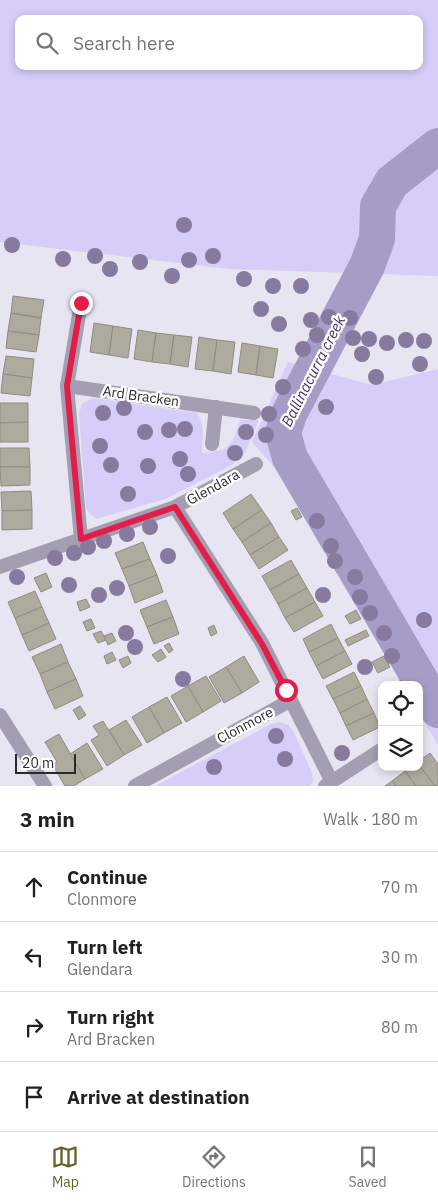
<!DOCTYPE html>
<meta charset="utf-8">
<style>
:root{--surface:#fff;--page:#f6f6f6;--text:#202124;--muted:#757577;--line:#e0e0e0;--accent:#6b5f2c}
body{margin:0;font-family:"IBM Plex Sans",sans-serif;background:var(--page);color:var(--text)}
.controls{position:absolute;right:15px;bottom:15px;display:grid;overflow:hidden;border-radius:10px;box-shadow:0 2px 8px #0003}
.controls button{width:45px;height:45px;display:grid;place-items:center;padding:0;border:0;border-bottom:1px solid var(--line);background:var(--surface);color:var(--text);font:25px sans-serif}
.scale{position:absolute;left:15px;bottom:12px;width:61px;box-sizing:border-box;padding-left:5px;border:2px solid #2a292d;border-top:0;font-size:14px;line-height:18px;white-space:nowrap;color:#2a292d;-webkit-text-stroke:4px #fff;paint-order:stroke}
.stop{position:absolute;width:15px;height:15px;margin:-11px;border:4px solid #e11d48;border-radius:50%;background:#fff}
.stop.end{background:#e11d48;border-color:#fff;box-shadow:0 1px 5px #0008}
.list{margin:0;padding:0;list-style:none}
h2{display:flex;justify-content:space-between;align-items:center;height:65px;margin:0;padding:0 20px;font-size:21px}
h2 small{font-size:16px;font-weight:400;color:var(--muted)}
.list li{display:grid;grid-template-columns:32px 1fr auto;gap:15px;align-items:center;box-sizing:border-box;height:70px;padding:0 20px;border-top:1px solid var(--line)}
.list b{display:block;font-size:19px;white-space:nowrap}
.list p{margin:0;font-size:16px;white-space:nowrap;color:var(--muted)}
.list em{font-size:16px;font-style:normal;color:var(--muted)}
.icon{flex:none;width:28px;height:28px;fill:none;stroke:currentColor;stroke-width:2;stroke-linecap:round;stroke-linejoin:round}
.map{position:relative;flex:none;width:438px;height:786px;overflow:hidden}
.search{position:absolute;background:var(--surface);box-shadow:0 2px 8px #0003;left:15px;right:15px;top:15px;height:55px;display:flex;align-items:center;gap:12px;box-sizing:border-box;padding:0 18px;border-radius:10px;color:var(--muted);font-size:19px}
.sheet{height:345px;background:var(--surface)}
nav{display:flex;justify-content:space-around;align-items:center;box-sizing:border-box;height:70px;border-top:1px solid var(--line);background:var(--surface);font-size:14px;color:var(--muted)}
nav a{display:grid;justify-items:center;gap:2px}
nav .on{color:var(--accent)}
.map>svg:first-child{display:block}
.green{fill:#d6cdf8;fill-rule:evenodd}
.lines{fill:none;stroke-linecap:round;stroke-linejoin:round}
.river{stroke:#a69cc8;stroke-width:36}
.building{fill:#adaa9e;stroke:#8f8c81}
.minor{stroke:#a39eb2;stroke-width:14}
.tree{fill:#867b9e}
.route{stroke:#e11d48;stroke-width:6}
.labels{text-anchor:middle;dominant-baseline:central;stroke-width:5;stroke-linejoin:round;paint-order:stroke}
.street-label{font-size:14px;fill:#2a292d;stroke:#fff}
.water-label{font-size:15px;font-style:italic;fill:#45346c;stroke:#fff}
</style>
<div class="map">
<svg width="438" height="786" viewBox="0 0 438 786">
<rect width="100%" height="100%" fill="#e7e5f1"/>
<g class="green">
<path d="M0 0H438V276L230 269 0 242ZM19 19H419V66H19Z"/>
<polygon points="288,362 372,385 438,369 438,745 419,713 419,685 404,685 282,476 252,442"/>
<path d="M93 398 197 413C206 426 202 439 202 453 230 451 232 446 240 420H259L245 452 232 465 165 499 96 519 89 513 86 508 79 414 82 404Z"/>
<polygon points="280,722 288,725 293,730 312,773 313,780 310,786 155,786 271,724"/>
</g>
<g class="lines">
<polyline class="river" points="438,146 392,182 378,206 377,239 367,266 289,414 283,433 290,458 438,710"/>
</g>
<g class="building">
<polygon points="13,296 44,300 41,318 11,313"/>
<polygon points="11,313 41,318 39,335 8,331"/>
<polygon points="94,323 113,326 109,355 90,352"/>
<polygon points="113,326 132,329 128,358 109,355"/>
<polygon points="138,330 156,333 152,362 134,359"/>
<polygon points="8,331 39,335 36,352 6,348"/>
<polygon points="156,333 174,335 170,364 152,362"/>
<polygon points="174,335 192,337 188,367 170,364"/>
<polygon points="199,337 217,340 213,371 195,369"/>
<polygon points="217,340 235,342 231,374 213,371"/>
<polygon points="242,343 260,346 256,375 238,372"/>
<polygon points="260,346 278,349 273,378 256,375"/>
<polygon points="6,356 34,359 32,378 3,374"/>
<polygon points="3,374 32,378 30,396 1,393"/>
<polygon points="0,403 28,403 28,422 0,423"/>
<polygon points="28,422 28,442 0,442 0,423"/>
<polygon points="0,448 29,448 30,467 0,467"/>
<polygon points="0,467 30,467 30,485 1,486"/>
<polygon points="31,491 32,510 2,511 1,492"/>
<polygon points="251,494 262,510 233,529 223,513"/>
<polygon points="297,508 302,517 296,520 291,511"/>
<polygon points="32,510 32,529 2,530 2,511"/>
<polygon points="262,510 271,523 242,542 233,529"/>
<polygon points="271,523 279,537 250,555 242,542"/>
<polygon points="279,537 288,550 259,569 250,555"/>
<polygon points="143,542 150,559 122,569 115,553"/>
<polygon points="150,559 157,575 129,586 122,569"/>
<polygon points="291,560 299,574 270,590 262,576"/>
<polygon points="46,573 52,587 41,592 34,578"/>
<polygon points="299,574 307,588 278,604 270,590"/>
<polygon points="157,575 163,592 135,603 129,586"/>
<polygon points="307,588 315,602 285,618 278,604"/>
<polygon points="35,591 42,607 15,618 8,602"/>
<polygon points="86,599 90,607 80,611 77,602"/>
<polygon points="166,600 173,617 147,627 140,610"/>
<polygon points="315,602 323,616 294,632 285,618"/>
<polygon points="42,607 49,623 22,635 15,618"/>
<polygon points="356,610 361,619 350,624 345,616"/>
<polygon points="173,617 179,634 154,644 147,627"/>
<polygon points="91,619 95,628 87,631 83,622"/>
<polygon points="49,623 56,639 29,651 22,635"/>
<polygon points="331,624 338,638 309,652 303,639"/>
<polygon points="214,625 217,633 211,636 208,628"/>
<polygon points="366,630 369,636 348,646 345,640"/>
<polygon points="101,631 106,640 98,643 93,634"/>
<polygon points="112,633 116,641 108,645 104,636"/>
<polygon points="338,638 345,651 316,666 309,652"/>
<polygon points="169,643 173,650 169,653 164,646"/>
<polygon points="61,644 68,662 40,674 32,657"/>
<polygon points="161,649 166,657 158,662 152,655"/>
<polygon points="345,651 352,664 323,679 316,666"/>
<polygon points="112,652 116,660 107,664 104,656"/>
<polygon points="128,656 131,663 123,668 119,660"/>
<polygon points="244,656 259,682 242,693 226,667"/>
<polygon points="384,656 390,667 378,673 372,662"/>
<polygon points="68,662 76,679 47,692 40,674"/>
<polygon points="226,667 242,693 224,703 209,677"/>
<polygon points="354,672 361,686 333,699 326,686"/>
<polygon points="206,676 221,701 203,712 188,686"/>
<polygon points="76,679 83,696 55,709 47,692"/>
<polygon points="401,680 404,685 394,685"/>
<polygon points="188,686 203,712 186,722 171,696"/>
<polygon points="361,686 367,699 340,713 333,699"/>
<polygon points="167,697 182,723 164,733 149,707"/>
<polygon points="367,699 374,713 346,726 340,713"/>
<polygon points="80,706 86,715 79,720 73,710"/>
<polygon points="149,707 164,733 147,743 132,717"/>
<polygon points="374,713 380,727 353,740 346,726"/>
<polygon points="126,720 142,745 124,755 109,730"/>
<polygon points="103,721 124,755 107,766 91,740 99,735 93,726"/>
<polygon points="59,734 85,779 74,786 65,786 52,764 57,762 45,742"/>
<polygon points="87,743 103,769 85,779 70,754"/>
<polygon points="430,753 438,764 438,786 435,786 419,765 419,761"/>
<polygon points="419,765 435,786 416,786 405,771 411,767 419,767"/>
<polygon points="405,771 416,786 396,786 392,781"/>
<polygon points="392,781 396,786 385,786"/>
</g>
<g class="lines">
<g class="minor">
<polyline points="81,303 67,386 81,539"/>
<polyline points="67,386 254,413"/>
<polyline points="212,444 216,407"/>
<polyline points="175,507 262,643 332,782"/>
<polyline points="0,567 175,507 256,464"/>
<polyline points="0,715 45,786"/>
<polyline points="135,786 291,700"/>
<polyline points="325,786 382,749"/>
</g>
</g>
<g class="tree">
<circle cx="184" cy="225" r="8"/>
<circle cx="12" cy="245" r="8"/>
<circle cx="95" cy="256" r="8"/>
<circle cx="213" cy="256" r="8"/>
<circle cx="63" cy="259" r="8"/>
<circle cx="189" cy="260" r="8"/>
<circle cx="140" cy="262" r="8"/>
<circle cx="110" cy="269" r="8"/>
<circle cx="172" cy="276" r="8"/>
<circle cx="244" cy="279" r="8"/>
<circle cx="273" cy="286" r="8"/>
<circle cx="301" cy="286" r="8"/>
<circle cx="261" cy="309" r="8"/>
<circle cx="329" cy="317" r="8"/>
<circle cx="350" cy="318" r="8"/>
<circle cx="311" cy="320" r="8"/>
<circle cx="279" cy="324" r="8"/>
<circle cx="317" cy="335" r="8"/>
<circle cx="353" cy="338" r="8"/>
<circle cx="369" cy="339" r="8"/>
<circle cx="406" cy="340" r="8"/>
<circle cx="424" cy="341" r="8"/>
<circle cx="387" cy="343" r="8"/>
<circle cx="303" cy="349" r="8"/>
<circle cx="362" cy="354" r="8"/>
<circle cx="420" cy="364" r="8"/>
<circle cx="376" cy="377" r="8"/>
<circle cx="283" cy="387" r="8"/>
<circle cx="326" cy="407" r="8"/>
<circle cx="124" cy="408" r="8"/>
<circle cx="103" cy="413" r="8"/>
<circle cx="269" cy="414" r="8"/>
<circle cx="185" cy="429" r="8"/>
<circle cx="169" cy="430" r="8"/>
<circle cx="145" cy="432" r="8"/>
<circle cx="246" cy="432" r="8"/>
<circle cx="266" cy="435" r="8"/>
<circle cx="100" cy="446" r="8"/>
<circle cx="235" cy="453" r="8"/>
<circle cx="180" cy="459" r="8"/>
<circle cx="111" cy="465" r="8"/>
<circle cx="148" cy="466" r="8"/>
<circle cx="188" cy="474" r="8"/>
<circle cx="128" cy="494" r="8"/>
<circle cx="317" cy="521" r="8"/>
<circle cx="150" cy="527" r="8"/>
<circle cx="127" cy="534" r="8"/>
<circle cx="104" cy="541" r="8"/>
<circle cx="331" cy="546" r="8"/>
<circle cx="88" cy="547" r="8"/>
<circle cx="74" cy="553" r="8"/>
<circle cx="168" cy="556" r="8"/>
<circle cx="55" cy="558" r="8"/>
<circle cx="335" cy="561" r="8"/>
<circle cx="17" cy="577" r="8"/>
<circle cx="355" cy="577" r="8"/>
<circle cx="69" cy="585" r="8"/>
<circle cx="117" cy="588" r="8"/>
<circle cx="99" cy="595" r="8"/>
<circle cx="323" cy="595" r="8"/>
<circle cx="360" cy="597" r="8"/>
<circle cx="370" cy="613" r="8"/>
<circle cx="424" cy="620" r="8"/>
<circle cx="126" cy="633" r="8"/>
<circle cx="384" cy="633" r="8"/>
<circle cx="135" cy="647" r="8"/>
<circle cx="392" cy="656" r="8"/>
<circle cx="365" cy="667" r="8"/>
<circle cx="183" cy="679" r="8"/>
<circle cx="276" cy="736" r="8"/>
<circle cx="342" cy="753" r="8"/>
<circle cx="285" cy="759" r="8"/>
<circle cx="214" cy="767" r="8"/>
</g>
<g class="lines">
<polyline class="route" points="81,303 67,386 81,539 175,507 262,644 286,690"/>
</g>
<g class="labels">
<g class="street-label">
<text transform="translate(141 396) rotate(8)">Ard Bracken</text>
<text transform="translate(213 487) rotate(-29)">Glendara</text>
<text transform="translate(245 725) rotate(-28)">Clonmore</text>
</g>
<g class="water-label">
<text transform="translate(313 371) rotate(-63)">Ballinacurra creek</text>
</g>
</g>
</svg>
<div class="controls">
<button><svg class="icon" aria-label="locate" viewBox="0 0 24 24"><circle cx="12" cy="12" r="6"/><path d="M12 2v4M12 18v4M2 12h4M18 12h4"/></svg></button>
<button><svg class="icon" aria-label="layers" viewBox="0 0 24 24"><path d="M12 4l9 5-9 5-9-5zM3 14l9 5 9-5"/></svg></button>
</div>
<div class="scale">20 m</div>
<div class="stop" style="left:286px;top:690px"></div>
<div class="stop end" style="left:81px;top:303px"></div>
<div class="search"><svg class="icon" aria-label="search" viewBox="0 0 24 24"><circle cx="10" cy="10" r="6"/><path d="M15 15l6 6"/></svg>Search here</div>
</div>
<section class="sheet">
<h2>3 min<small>Walk · 180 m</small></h2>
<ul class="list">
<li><svg class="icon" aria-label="ahead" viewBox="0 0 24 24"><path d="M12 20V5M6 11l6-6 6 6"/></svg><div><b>Continue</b><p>Clonmore</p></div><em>70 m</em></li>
<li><svg class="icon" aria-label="left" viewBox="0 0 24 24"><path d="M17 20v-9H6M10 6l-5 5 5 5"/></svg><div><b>Turn left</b><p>Glendara</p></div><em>30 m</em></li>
<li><svg class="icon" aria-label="right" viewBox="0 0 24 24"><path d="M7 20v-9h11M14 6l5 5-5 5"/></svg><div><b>Turn right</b><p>Ard Bracken</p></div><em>80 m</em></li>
<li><svg class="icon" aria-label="arrive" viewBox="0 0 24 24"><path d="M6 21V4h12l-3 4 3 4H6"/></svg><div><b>Arrive at destination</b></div></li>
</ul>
</section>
<nav>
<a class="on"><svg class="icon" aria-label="map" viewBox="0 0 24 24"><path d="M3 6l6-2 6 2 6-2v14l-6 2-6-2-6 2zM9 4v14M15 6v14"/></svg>Map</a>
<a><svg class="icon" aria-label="directions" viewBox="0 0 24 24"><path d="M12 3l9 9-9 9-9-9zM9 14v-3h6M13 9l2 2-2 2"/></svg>Directions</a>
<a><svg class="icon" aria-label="saved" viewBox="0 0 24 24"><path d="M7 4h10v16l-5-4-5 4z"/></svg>Saved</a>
</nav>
